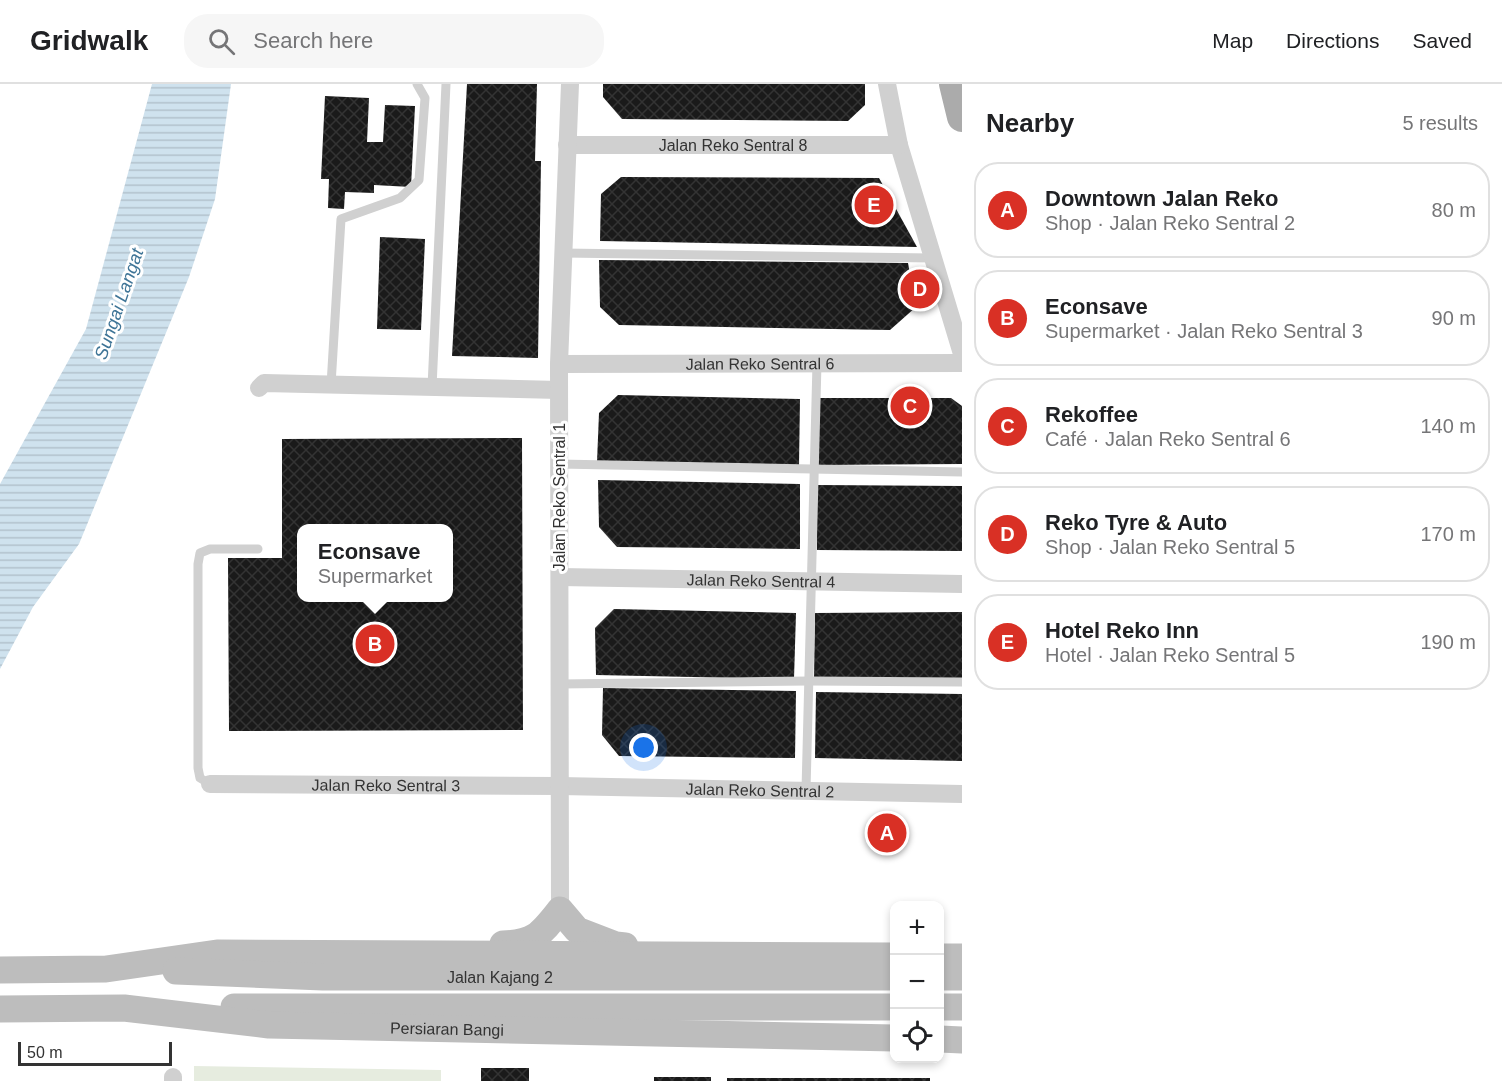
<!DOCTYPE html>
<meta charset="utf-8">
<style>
:root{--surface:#fff;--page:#f6f6f6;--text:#202124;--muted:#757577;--line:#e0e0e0;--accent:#d93025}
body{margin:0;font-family:Helvetica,sans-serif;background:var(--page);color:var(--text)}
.controls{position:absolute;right:18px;bottom:18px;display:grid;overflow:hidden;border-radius:12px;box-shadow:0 3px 9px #0003}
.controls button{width:54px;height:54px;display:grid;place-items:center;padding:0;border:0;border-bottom:2px solid var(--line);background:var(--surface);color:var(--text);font:30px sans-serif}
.scale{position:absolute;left:18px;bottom:15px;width:154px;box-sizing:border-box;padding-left:6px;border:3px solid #333;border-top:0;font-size:16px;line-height:21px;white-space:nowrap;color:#333;-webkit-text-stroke:4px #fff;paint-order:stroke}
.you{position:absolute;left:644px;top:664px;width:21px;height:21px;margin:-15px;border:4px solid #fff;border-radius:50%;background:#1a73e8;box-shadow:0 0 0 9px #1a73e833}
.badge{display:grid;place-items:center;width:39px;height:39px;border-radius:50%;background:var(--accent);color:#fff;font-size:20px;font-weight:700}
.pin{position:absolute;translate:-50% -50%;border:3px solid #fff;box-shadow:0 2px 6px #0006}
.popup{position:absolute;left:297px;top:440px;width:156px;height:78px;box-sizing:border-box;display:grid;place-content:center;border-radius:12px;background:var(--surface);filter:drop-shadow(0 2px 4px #0005);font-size:20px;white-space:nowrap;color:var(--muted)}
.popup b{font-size:22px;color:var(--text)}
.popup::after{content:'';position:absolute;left:50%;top:100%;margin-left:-12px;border:12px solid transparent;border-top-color:var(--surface)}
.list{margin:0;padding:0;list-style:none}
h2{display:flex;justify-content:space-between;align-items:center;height:78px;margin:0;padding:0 24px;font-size:26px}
h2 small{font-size:20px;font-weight:400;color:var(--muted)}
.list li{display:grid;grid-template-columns:39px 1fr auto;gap:18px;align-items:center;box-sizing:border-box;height:96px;margin:0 12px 12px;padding:0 12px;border:2px solid var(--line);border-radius:24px}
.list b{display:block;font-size:22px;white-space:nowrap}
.list p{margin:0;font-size:20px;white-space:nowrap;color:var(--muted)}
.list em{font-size:20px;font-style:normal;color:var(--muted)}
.icon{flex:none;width:33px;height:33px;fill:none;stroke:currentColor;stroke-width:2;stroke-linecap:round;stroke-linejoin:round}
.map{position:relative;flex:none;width:962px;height:997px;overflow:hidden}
header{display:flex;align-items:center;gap:36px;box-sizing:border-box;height:84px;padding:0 30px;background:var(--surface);border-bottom:2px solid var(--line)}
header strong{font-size:28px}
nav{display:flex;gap:33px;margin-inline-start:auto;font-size:21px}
.search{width:420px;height:54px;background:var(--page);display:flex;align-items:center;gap:15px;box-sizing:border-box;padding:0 21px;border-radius:24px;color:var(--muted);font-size:22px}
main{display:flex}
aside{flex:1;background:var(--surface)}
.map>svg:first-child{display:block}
.pitch{fill:#e6ecdf}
.water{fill:url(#water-rules)}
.building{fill:url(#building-cross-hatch);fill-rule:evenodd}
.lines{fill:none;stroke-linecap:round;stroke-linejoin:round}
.lane{stroke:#d0d0d0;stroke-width:9}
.street{stroke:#d0d0d0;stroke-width:18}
.secondary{stroke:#bdbdbd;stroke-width:27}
.primary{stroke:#ababab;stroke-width:30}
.labels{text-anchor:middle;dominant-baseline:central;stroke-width:6;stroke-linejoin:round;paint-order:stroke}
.street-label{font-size:16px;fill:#333;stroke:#fff}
.water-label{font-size:18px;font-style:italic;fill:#3f7597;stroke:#fff}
</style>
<header>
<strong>Gridwalk</strong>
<div class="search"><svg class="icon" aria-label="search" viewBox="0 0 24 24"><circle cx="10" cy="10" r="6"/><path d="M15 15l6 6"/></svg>Search here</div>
<nav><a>Map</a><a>Directions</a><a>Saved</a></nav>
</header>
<main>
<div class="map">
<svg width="962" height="997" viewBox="0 0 962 997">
<defs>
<pattern id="water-rules" width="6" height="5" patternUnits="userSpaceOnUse" patternTransform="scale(1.5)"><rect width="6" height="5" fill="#cfe2ee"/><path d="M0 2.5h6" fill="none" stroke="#b2c2cd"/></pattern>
<pattern id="building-cross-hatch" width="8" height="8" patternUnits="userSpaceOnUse" patternTransform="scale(1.5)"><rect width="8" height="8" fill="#1a1a1a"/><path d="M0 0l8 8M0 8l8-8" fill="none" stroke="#333"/></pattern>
</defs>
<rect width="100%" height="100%" fill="#fff"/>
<polygon class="pitch" points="194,982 441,986 441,997 194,997"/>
<polygon class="water" points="152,0 231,0 215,115 189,193 79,460 33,523 0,585 0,400 86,245"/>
<g class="building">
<polygon points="467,0 537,0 535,77 541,77 538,274 452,272"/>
<polygon points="603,0 865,0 865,21 848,37 622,35 603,13"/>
<polygon points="325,12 369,14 367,58 383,58 385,21 415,22 411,103 374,101 374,109 345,108 344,125 328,124 329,95 321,95"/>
<polygon points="621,93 879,94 917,163 600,157 601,110"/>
<polygon points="380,153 425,155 421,246 377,245"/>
<polygon points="599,176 908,179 916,223 890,246 619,241 600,223"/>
<polygon points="618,311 800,315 799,381 597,378 599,329"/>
<polygon points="818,314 951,314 962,322 962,380 817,381"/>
<path d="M522 354 523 646 229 647 228 474H282V355ZM302 444H448V514H302Z"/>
<polygon points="598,396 800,400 800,465 617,463 599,443"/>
<polygon points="817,401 962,402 962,467 817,466"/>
<polygon points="614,525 796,529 794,595 596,591 595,544"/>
<polygon points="962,528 962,595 814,595 815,529"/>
<polygon points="603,604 796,607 795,674 619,672 602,651"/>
<polygon points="816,608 962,610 962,677 815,674"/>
<rect x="481" y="984" width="48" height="13"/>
<rect x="654" y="993" width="57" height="4"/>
<rect x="727" y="994" width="203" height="3"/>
</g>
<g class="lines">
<g class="lane">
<polyline points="563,169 932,174"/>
<polyline points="331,301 341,135 400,114 419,96 425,14 417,0"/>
<polyline points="432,303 446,0"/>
<polyline points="559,380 962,388"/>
<polyline points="560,600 809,597 962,598"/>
<polyline points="210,700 200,694 198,684 198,480 200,469 210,465 258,465"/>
<polyline points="806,706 817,279"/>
</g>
<g class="street">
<polyline points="887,0 899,61 962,270"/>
<path id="s1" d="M567 61H899"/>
<path id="s2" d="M559 280 962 279"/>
<polyline points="259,304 264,299 559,306"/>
<path id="s3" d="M560 493 962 500"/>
<path id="s4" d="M210 700 560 702 962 710"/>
<polyline points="560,826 559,280 570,0"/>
<polyline points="173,997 173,993"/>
</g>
<g class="secondary">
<path d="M503 860C535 859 541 850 560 826L577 846 616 861 625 862"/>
<polyline points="940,873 962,873"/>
<polyline points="0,886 106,885 217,869 894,872"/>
<path id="s5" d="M176 887 323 893H894"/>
<polyline points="940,893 962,893"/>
<polyline points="234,923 894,923"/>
<polyline points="940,923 962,923"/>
<path id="s6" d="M0 925 124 924 269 941 894 954"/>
<polyline points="940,955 962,956"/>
</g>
<polyline class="primary" points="954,0 962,33"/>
</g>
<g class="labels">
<g class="street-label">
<text stroke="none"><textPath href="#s1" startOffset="166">Jalan Reko Sentral 8</textPath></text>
<text stroke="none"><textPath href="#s2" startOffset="201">Jalan Reko Sentral 6</textPath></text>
<text transform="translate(559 413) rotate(-90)">Jalan Reko Sentral 1</text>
<text stroke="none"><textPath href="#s3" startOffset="201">Jalan Reko Sentral 4</textPath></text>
<text stroke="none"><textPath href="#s4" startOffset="176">Jalan Reko Sentral 3</textPath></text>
<text stroke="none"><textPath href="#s4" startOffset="550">Jalan Reko Sentral 2</textPath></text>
<text stroke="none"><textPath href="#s5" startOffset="324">Jalan Kajang 2</textPath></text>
<text stroke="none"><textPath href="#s6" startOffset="448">Persiaran Bangi</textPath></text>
</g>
<g class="water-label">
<text transform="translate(119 220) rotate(-71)">Sungai Langat</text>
</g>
</g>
</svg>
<div class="controls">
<button>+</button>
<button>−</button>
<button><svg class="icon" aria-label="locate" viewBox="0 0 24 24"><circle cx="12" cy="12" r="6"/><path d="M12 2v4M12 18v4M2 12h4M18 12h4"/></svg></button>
</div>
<div class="scale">50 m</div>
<div class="you"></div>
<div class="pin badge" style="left:887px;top:749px">A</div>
<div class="pin badge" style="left:375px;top:560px">B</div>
<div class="popup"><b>Econsave</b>Supermarket</div>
<div class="pin badge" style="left:910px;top:322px">C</div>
<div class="pin badge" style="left:920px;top:205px">D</div>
<div class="pin badge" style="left:874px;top:121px">E</div>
</div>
<aside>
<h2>Nearby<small>5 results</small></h2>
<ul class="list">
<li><span class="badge">A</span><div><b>Downtown Jalan Reko</b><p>Shop · Jalan Reko Sentral 2</p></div><em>80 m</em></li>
<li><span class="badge">B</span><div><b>Econsave</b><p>Supermarket · Jalan Reko Sentral 3</p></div><em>90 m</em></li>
<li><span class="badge">C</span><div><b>Rekoffee</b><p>Café · Jalan Reko Sentral 6</p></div><em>140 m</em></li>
<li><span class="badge">D</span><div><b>Reko Tyre &amp; Auto</b><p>Shop · Jalan Reko Sentral 5</p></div><em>170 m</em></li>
<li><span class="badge">E</span><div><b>Hotel Reko Inn</b><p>Hotel · Jalan Reko Sentral 5</p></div><em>190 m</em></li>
</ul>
</aside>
</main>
